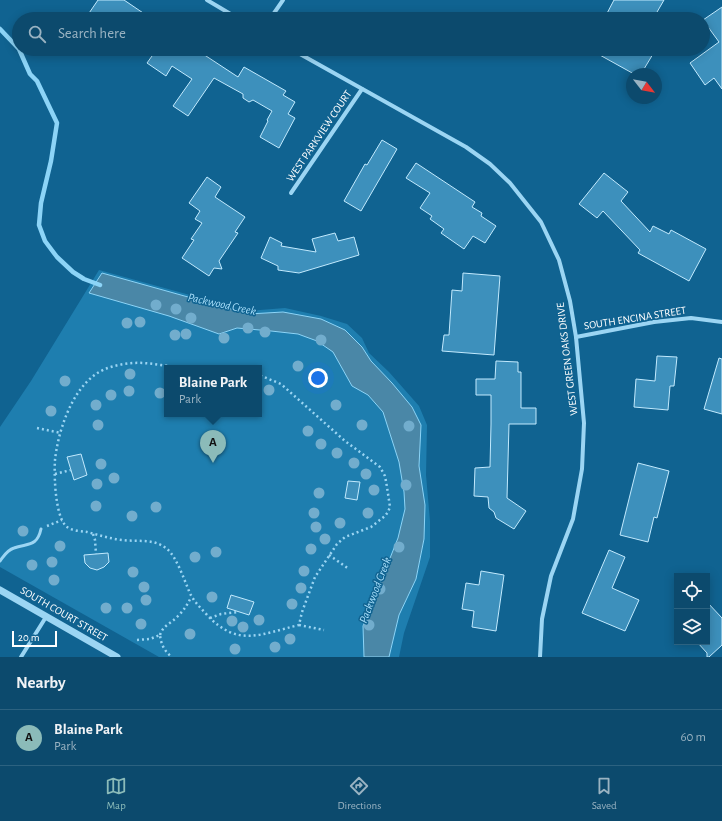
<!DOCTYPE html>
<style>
:root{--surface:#0c4a6d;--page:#1a5475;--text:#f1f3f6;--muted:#9ab3c2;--line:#2c6280;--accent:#8bbbb9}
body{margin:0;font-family:"Alegreya Sans",sans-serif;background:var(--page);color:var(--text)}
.controls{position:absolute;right:12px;bottom:12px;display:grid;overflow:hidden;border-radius:0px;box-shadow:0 2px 10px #0003}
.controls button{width:36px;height:36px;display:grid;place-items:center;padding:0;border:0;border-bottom:1px solid var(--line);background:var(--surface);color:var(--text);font:20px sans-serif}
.compass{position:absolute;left:626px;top:68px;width:36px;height:36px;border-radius:50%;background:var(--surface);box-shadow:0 2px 10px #0003;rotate:121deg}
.scale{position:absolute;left:12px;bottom:10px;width:45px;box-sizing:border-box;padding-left:4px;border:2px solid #fff;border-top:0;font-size:11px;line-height:14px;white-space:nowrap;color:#fff;-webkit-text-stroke:3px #106391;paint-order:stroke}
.you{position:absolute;left:318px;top:378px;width:14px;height:14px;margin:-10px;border:3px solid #fff;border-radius:50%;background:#1a73e8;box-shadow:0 0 0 6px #1a73e833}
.badge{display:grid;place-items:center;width:26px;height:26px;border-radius:50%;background:var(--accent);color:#111;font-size:13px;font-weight:700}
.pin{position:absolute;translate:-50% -33px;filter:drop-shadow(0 1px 2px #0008)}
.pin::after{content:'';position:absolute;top:21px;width:14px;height:12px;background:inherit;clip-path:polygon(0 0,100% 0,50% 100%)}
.popup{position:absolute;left:164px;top:365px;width:98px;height:52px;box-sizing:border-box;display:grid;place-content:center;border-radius:0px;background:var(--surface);filter:drop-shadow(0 1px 3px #0005);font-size:13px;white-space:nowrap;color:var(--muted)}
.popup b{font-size:15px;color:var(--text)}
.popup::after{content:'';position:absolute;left:50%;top:100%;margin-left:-8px;border:8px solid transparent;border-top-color:var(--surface)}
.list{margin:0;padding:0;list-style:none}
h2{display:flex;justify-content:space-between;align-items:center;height:52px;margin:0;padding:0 16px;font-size:17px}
h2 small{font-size:13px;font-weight:400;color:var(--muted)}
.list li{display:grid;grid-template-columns:26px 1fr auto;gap:12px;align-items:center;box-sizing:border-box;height:56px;padding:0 16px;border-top:1px solid var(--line)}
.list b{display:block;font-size:15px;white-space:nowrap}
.list p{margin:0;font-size:13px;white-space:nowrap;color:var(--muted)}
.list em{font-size:13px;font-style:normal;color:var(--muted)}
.icon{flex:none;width:22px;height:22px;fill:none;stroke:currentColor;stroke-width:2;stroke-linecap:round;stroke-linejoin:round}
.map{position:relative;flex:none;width:722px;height:657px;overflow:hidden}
.search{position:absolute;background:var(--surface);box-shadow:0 2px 10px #0003;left:12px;right:12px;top:12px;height:44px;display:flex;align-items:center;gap:10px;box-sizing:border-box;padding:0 14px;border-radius:22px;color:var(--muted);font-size:15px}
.sheet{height:108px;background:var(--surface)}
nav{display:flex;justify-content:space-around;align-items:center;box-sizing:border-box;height:56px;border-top:1px solid var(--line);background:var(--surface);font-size:11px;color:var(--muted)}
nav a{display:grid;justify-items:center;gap:2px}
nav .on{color:var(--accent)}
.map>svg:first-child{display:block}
.green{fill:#1e7eaf;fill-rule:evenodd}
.water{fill:#4a87a7;stroke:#8cd4f7}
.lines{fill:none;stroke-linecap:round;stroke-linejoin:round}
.stream{stroke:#8cd4f7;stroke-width:4.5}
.building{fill:#3d90bc;stroke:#c2eafe}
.path{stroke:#9bd5f3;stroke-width:2.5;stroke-dasharray:2 3;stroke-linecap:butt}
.service{stroke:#9bd5f3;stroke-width:3}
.minor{stroke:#9bd5f3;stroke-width:4}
.tertiary{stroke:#9bd5f3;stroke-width:7}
.tree{fill:#72adcd}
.labels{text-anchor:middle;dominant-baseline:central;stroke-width:3;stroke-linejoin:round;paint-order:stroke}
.street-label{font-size:11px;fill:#fff;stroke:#106391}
.water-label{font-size:12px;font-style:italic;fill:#a7defa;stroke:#106391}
</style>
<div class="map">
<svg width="722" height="657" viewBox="0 0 722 657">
<rect width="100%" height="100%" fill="#106391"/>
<path class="green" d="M99 270 248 311 285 308 321 316 347 324 362 338 369 353 389 372 419 406 427 425 426 475 430 521V557L404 633 399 657H159L0 567V427L31 381ZM167 368H259V414H167Z"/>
<polygon class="water" points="102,273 249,314 283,312 321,319 345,330 362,347 371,361 392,383 412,407 421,425 419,466 425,505 424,539 416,579 399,615 389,657 364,657 363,626 398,538 405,509 404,492 399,462 383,412 368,395 352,386 333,352 317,341 298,334 271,331 237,328 219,334 169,316 89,293"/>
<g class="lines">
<polyline class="stream" points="0,29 19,49 30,74 37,81 57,123 51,161 41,203 39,225 45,241 57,257 73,272 84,279 100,285"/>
</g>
<g class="building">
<polygon points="98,0 124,0 152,19 85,19"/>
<polygon points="614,0 664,0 653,19 604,19"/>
<polygon points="722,7 722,89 714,78 705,85 690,63 719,42 703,20"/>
<polygon points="157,49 206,49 203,54 238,77 244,67 286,91 283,95 295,102 288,114 295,118 279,148 260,137 268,121 267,120 272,111 253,100 249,102 243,98 243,94 214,78 188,116 173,106 192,79 172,66 166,76 147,63"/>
<polygon points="589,49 656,49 641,74 634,74"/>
<polygon points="382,140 397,149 361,211 344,201 365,164 367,165"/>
<polygon points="416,163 475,202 472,207 482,213 481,216 496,226 485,243 473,236 464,249 441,233 444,229 430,219 432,216 420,208 430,193 406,178"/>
<polygon points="604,173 628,192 621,201 650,232 653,226 669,234 671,230 706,249 689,281 638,253 640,250 603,211 597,218 579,204"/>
<polygon points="207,177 221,187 215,197 245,217 235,232 238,233 219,261 222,269 214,268 209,276 182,258 194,240 191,239 202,223 195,219 200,211 189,203"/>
<polygon points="335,233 338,241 354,237 359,255 299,273 278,270 278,266 261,258 270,237 282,243 281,246 316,252 312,239"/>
<polygon points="463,273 500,276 494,355 442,351 444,335 449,335 452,290 462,291"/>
<polygon points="657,356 677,357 674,386 670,386 668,410 634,407 636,379 655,381"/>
<polygon points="719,358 722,359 722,414 704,409"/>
<polygon points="496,361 518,362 518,372 521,372 521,408 536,408 536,424 509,424 507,498 526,511 514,529 496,518 494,512 489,508 488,497 474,496 475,468 490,467 491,424 491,395 476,395 476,379 495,379"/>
<polygon points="81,454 87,475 74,480 67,457"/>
<polygon points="638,463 669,471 657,518 654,517 648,542 620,535"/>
<polygon points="348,481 360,482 357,500 345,498"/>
<polygon points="609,550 625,557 612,588 639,600 625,631 582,613"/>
<polygon points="108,553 109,562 104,567 97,570 90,568 85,563 84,555"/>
<polygon points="481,571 504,575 496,631 472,627 474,611 462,609 466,583 479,585"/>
<polygon points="231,595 254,602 249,615 227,608"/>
<polygon points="707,602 722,618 722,645 709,657 707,657 707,653 697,642 707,642"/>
</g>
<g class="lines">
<g class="path">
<path d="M227 368C210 366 194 369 178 367 163 366 148 362 133 363 120 364 106 367 96 374 71 391 58 432 55 460 54 475 55 513 65 525 70 531 80 531 87 532 99 535 111 539 123 540 138 542 154 538 167 549 176 556 184 579 189 591 193 601 200 607 207 615 238 648 261 634 299 625L302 612 315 577 337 544 345 537 371 527 385 516 388 512 390 507 387 487 385 476 380 467 345 441 281 384 259 375"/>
<polyline points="37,428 61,433"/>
<polyline points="55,474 71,470"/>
<polyline points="47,526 62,520"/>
<polyline points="93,534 95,540 96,554"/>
<polyline points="329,555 349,569"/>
<polyline points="210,618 221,614 238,612"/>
<polyline points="299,625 324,630"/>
<path d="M160 635C163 625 172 623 178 616 184 610 188 604 191 597"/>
<path d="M137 640 150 639 160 635C161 644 164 651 172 657"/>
</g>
<path class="service" d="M0 561C4 556 7 550 14 548 28 543 37 547 41 529"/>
<g class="minor">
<polyline points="207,0 239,19"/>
<polyline points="270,19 283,0"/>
<polyline points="291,49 466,147 490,164 510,183 541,222 559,260 570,301 576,337 584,423 582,469 573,519 551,576 542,619 540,657"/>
<polyline points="291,193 362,89"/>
<polyline points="576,337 654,322 691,318 722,322"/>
<polyline points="21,657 46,617"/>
</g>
<polyline class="tertiary" points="0,590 117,657"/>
</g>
<g class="tree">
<circle cx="156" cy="305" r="5.5"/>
<circle cx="176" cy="309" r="5.5"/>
<circle cx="191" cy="318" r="5.5"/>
<circle cx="140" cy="322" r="5.5"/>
<circle cx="127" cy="323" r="5.5"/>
<circle cx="248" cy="328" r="5.5"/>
<circle cx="265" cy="332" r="5.5"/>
<circle cx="186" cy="334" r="5.5"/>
<circle cx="175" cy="335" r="5.5"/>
<circle cx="224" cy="338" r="5.5"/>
<circle cx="321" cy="340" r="5.5"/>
<circle cx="298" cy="366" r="5.5"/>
<circle cx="130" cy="374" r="5.5"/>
<circle cx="65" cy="381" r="5.5"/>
<circle cx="269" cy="390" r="5.5"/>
<circle cx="129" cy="391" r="5.5"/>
<circle cx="160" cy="393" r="5.5"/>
<circle cx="111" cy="395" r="5.5"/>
<circle cx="96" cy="405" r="5.5"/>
<circle cx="336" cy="405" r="5.5"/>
<circle cx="51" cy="411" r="5.5"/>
<circle cx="98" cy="425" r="5.5"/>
<circle cx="362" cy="425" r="5.5"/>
<circle cx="409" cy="426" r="5.5"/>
<circle cx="308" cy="431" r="5.5"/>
<circle cx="321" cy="444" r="5.5"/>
<circle cx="337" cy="453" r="5.5"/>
<circle cx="354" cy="463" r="5.5"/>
<circle cx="101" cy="464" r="5.5"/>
<circle cx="366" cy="474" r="5.5"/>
<circle cx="114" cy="478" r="5.5"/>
<circle cx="97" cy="484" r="5.5"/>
<circle cx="406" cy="485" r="5.5"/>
<circle cx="374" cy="490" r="5.5"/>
<circle cx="319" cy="493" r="5.5"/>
<circle cx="96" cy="506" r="5.5"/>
<circle cx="156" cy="507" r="5.5"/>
<circle cx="314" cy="513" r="5.5"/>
<circle cx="368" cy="513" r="5.5"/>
<circle cx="132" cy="516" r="5.5"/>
<circle cx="340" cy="523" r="5.5"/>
<circle cx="316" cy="527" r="5.5"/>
<circle cx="23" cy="531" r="5.5"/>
<circle cx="325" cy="539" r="5.5"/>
<circle cx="60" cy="546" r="5.5"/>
<circle cx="399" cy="547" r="5.5"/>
<circle cx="311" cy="549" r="5.5"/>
<circle cx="216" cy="552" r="5.5"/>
<circle cx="195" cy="557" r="5.5"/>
<circle cx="52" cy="562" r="5.5"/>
<circle cx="32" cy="565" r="5.5"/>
<circle cx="304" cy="571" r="5.5"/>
<circle cx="133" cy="572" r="5.5"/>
<circle cx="54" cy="580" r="5.5"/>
<circle cx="144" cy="587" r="5.5"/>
<circle cx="301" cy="588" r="5.5"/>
<circle cx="380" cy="589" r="5.5"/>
<circle cx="212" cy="597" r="5.5"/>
<circle cx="146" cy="600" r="5.5"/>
<circle cx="292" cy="604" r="5.5"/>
<circle cx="106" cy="608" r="5.5"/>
<circle cx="127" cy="608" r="5.5"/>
<circle cx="259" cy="620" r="5.5"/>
<circle cx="232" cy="621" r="5.5"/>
<circle cx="141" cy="624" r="5.5"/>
<circle cx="369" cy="625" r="5.5"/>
<circle cx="243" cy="627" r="5.5"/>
<circle cx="190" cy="634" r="5.5"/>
<circle cx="290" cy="639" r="5.5"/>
<circle cx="275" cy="647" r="5.5"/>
<circle cx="235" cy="649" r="5.5"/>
</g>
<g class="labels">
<g class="street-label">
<text transform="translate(319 136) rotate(-56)">WEST PARKVIEW COURT</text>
<text transform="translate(635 318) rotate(-9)">SOUTH ENCINA STREET</text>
<text transform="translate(567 359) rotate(-97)">WEST GREEN OAKS DRIVE</text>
<text transform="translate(64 614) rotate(30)">SOUTH COURT STREET</text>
</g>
<g class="water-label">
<text transform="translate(222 304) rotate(12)">Packwood Creek</text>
<text transform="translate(375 590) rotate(-69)">Packwood Creek</text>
</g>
</g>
</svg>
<div class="controls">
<button><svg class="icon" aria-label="locate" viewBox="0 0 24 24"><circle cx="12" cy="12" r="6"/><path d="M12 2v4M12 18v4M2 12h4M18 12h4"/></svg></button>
<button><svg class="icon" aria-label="layers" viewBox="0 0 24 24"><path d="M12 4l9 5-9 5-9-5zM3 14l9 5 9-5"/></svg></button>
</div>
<svg class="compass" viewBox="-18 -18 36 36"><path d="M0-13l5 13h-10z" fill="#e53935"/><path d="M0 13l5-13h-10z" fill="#9ab3c2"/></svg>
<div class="scale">20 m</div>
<div class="you"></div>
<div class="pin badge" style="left:213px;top:463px">A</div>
<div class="popup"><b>Blaine Park</b>Park</div>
<div class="search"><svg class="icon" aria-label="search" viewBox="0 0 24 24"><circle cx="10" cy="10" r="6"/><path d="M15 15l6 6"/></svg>Search here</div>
</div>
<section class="sheet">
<h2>Nearby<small></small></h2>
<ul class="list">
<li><span class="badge">A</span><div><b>Blaine Park</b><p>Park</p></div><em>60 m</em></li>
</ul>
</section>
<nav>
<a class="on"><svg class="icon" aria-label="map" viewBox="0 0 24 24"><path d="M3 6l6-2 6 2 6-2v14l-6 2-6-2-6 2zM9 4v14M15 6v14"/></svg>Map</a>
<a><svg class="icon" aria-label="directions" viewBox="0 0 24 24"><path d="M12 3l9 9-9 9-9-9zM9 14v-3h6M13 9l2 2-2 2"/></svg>Directions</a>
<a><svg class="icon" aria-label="saved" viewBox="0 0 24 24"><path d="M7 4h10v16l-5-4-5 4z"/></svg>Saved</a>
</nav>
